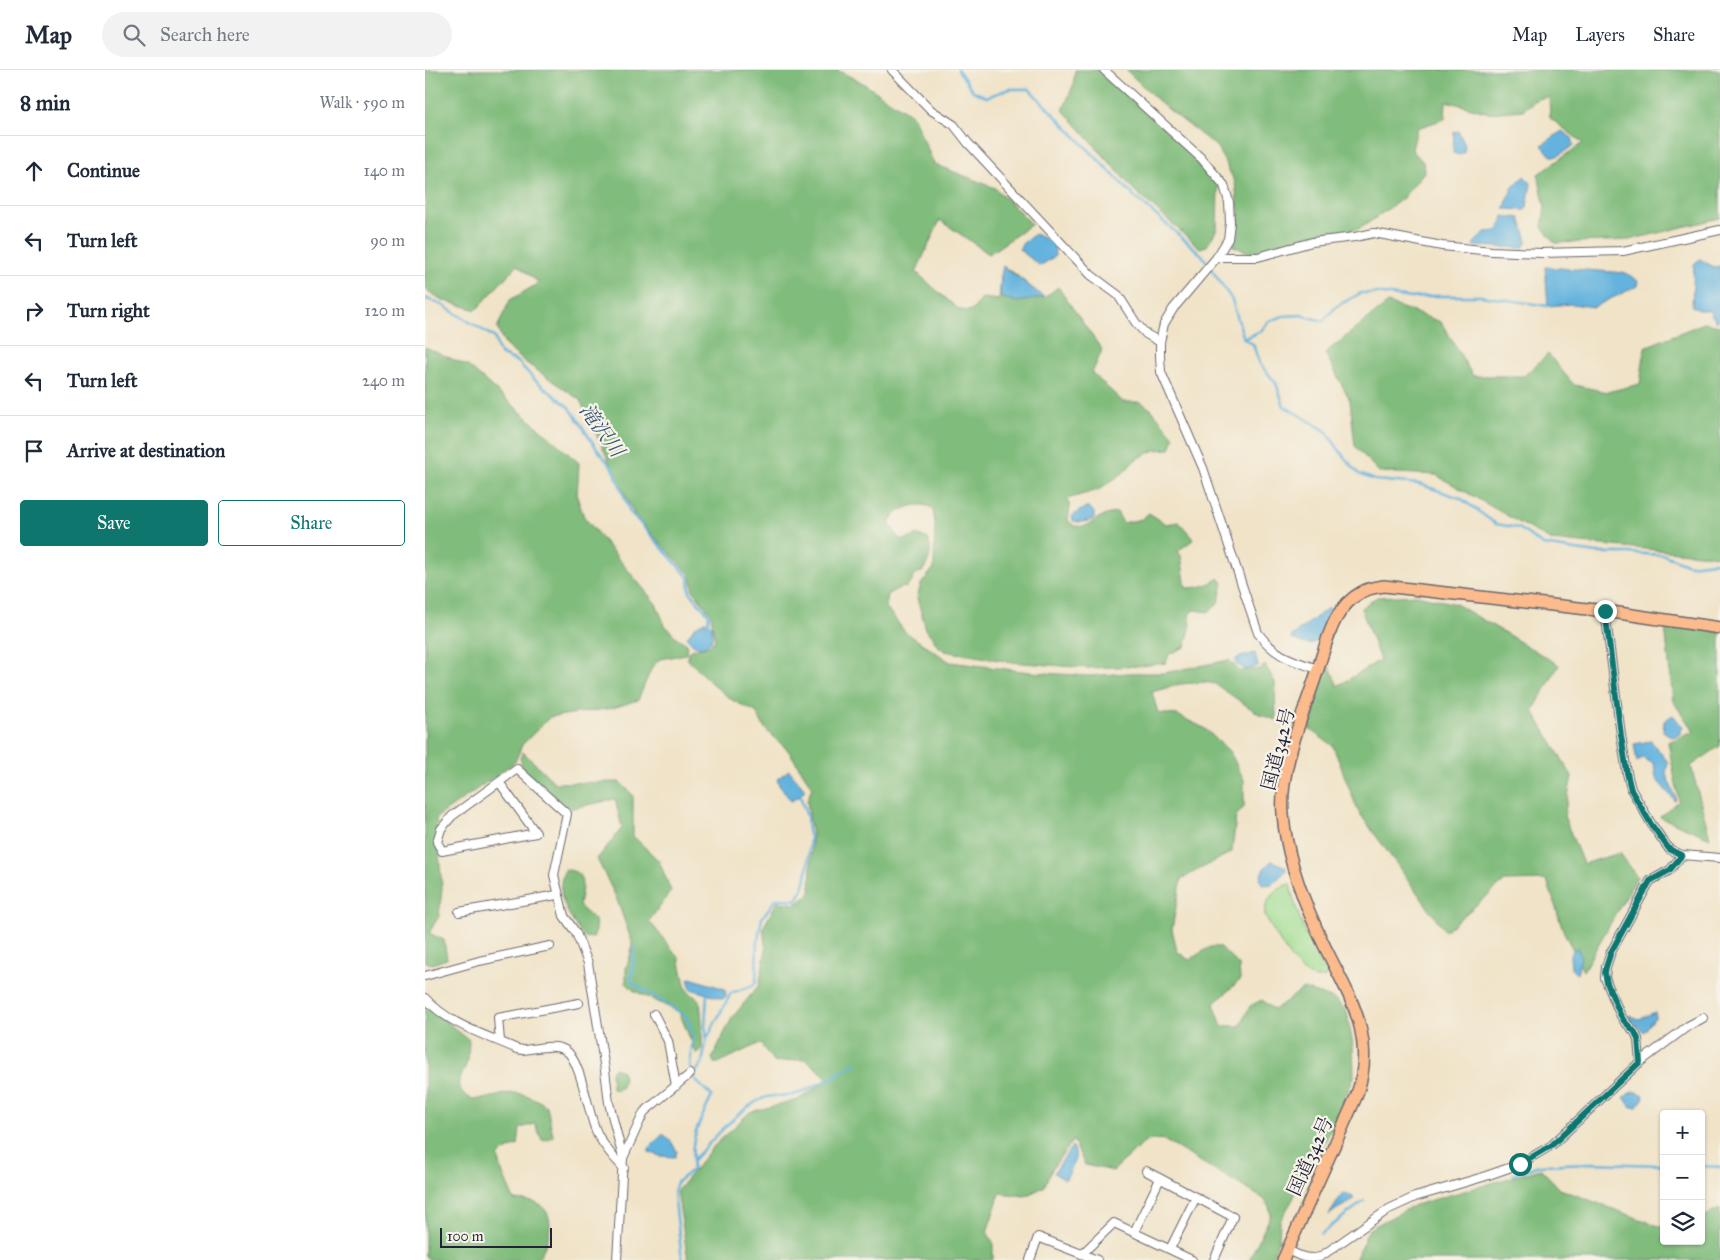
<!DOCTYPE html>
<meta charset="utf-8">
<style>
:root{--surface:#fff;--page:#f2f2f3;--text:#1f2937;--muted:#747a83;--line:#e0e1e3;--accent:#0f766e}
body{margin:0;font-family:"IM FELL Great Primer","Noto Serif JP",serif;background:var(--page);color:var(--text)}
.controls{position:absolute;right:15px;bottom:15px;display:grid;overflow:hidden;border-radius:5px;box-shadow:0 1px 4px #0004}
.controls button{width:45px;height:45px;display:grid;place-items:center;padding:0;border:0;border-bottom:1px solid var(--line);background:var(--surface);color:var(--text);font:25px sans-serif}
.scale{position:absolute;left:15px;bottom:12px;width:112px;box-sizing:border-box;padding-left:5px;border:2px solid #22223b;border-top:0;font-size:14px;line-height:18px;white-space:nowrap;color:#22223b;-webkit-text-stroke:4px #f7f3e8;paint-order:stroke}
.stop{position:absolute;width:15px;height:15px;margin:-11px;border:4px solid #0f766e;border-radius:50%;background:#fff}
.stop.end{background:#0f766e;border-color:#fff;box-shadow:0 1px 5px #0008}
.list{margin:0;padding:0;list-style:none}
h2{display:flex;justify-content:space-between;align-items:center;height:65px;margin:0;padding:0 20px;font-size:21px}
h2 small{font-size:16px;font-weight:400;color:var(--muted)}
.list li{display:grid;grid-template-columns:32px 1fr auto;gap:15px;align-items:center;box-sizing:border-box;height:70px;padding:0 20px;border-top:1px solid var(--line)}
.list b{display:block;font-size:19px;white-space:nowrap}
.list em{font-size:16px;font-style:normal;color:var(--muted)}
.actions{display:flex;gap:10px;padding:15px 20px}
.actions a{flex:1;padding:11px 0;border:1px solid var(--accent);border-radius:5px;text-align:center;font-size:18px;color:var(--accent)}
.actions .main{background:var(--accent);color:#fff}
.icon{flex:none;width:28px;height:28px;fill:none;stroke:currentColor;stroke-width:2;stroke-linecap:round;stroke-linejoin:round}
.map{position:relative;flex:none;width:1295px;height:1190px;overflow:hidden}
header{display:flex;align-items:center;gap:30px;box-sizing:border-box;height:70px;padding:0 25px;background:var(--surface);border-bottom:1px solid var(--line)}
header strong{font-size:24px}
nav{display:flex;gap:28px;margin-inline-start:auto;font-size:18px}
.search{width:350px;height:45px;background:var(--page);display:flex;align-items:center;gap:12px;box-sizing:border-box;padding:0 18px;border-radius:28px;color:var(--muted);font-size:19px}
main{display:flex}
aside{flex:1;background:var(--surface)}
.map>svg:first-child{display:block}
.green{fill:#a0dd92;stroke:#618066}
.forest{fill:#80bc7c;stroke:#516f5c}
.water{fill:#64b3de;stroke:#436a8c}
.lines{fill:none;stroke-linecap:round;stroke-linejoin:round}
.stream{stroke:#64b3de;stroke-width:2.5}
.minor-casing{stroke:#6a666c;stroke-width:10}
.highway-casing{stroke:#6a666c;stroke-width:14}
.minor{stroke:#fff;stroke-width:8}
.highway{stroke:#fbbb8d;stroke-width:11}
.route{stroke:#0f766e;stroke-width:6}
.labels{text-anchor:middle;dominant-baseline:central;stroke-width:4.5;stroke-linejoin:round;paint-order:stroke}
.street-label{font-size:19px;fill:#22223b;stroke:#f7f3e8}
.water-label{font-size:20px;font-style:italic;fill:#395574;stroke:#f7f3e8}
</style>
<header>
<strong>Map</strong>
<div class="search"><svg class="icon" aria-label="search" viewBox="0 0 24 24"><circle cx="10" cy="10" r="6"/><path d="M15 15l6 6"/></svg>Search here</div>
<nav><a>Map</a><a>Layers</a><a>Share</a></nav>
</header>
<main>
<aside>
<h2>8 min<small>Walk · 590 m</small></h2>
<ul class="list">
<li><svg class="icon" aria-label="ahead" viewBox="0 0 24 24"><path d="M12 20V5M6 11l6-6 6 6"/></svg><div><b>Continue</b></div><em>140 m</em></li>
<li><svg class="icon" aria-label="left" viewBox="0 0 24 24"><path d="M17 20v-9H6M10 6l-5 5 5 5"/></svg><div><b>Turn left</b></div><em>90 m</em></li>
<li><svg class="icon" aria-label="right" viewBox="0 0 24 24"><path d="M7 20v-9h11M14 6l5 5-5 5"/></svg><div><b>Turn right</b></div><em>120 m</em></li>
<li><svg class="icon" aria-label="left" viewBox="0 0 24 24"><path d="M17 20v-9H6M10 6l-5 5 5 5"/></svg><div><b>Turn left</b></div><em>240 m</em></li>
<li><svg class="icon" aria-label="arrive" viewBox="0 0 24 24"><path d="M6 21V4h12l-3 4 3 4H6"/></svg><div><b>Arrive at destination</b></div></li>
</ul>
<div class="actions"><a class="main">Save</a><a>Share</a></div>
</aside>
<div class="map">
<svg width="1295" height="1190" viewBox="0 0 1295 1190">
<rect width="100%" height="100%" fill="#f7f3e8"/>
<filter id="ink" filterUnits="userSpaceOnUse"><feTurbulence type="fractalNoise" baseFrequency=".02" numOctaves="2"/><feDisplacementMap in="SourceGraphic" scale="10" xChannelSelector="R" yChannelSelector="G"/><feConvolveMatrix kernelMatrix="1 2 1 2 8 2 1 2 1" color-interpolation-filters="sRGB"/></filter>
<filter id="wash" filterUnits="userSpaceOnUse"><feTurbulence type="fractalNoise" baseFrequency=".0096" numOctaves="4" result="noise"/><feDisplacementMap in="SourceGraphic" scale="20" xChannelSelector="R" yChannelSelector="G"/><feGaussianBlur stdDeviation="1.12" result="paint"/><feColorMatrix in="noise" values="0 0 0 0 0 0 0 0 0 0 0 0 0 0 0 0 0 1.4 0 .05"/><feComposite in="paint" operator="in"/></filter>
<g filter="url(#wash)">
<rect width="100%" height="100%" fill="#f0e3c8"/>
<path class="green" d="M865 814C872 847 885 877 903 906 900 907 895 909 891 908 871 906 851 863 840 847 839 829 849 820 865 814Z"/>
<g class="forest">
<path d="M0 0H412L436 12 488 46 509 94 570 118 607 154 564 184 515 150 491 202 534 240 547 241 557 228 574 230 576 206 584 199 619 228 633 217 677 280 667 303 698 332H716L727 340 749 367 745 379 730 380 710 390 698 403 673 420 642 429 645 436 643 450 649 456C663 457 661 456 672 449 677 445 686 444 692 442L698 453 717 449 724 443 741 454 754 452 769 469 753 481 756 486 761 518C775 518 783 515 794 508L798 513C794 527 797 533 783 542L769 540 764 544 766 555 760 577 744 584 741 593 715 596 663 598 586 592 520 581 513 576 501 559 492 528 496 514 509 498 510 454 508 439C495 429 471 439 464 452L473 468 478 470 494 465 503 469C508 482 504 491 497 502L492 503 488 506 487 512 482 517 474 518 463 524 461 537 480 562 525 592 605 602 664 606 703 603H739L804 590 815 601 835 599 840 595 850 612 851 650 834 644 790 614 781 612 755 614 727 622 733 643 752 645 779 658 805 682 819 710V737L811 746 807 782 756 809 747 859 752 881 764 890 785 877H795L814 895 815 910 789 934 797 956H815L825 936 837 930 849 940 878 919 901 926 912 931 922 942 928 976 929 1007 906 1060 893 1085 876 1109 868 1129 855 1151 854 1169 846 1190H824L846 1145 844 1137 839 1129 737 1069 721 1071 688 1101 660 1095 648 1070 627 1099 619 1117 600 1126 575 1123 562 1162 568 1172V1190H263L252 1121 287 1078 325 1042 373 1030 404 1009 380 989 349 992 335 973 293 993H289L287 988 307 948 334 915 341 880 338 858 352 832 371 834 385 824 387 766 382 731 387 717 363 680 341 660 331 642 307 630 286 613 263 590V582C271 576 279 580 290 571L286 544 268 520 266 506 210 446 155 330 100 292 80 275 72 258 85 230 114 213 92 195 51 240 17 230 0 219Z"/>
<polygon points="650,0 675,0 775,91 793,116 792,159 782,176 775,178 710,121 638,40 648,16"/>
<polygon points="701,0 1295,0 1295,148 1204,170 1130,173 1117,157 1120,137 1113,104 1158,73 1125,48 1124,27 1112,29 1098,40 1064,43 1021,31 1020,49 992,58 987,80 998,92 999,102 977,129 936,158 869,175 825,183 808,176 814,145 810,112 792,77 738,35"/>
<polygon points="963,233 1016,252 1048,306 1099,306 1123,284 1149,315 1182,322 1215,314 1220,277 1279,253 1295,256 1295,486 1125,470 1011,405 954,402 930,376 925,330 900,283"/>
<polygon points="0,277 43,296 154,393 152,427 159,447 231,534 240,555 251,567 262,574 261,584 235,589 227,597 213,630 188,638 125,647 97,675 90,692 11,748 17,818 14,846 4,863 19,870 22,889 7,894 0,892"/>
<polygon points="992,525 1031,534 1134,595 1108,641 1147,706 1139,746 1158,794 1195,783 1212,807 1158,901 1138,860 1122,810 1080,811 1020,861 933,741 908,676 884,659 902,591 913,616 955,590 936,538 952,527"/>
<polygon points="1240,556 1295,562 1295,676 1266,696 1285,768 1235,747 1254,731 1243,672 1269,662 1248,631"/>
<polygon points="98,682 130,713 195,712 208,725 208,766 234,791 246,821 224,851 254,888 261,919 275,931 277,953 277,979 272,985 254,942 208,920 201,913 201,899 206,883 207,872 191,827 172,789 197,758 190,729 144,739 99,701 95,688"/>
<path d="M140 800C164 800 156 821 154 836L170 850 171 861 168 868 159 867C145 849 128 822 140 800Z"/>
<path d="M0 934 44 970 43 990 33 1014C44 1042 69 1023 89 1023 101 1023 112 1030 122 1036L128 1066 124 1069 117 1070 110 1054 95 1058 93 1075 79 1081 73 1087 78 1104 89 1130C96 1131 106 1130 113 1134 134 1145 123 1175 112 1190H5L0 1186Z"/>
<polygon points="190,998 197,1001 199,1008 197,1017 192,1020 187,1019 186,1001"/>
<polygon points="1116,1099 1135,1119 1239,1158 1239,1171 1276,1171 1276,1148 1295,1139 1295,1190 930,1190 944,1159 990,1135"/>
</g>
<g class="water">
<polygon points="1033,61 1040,75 1039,82 1034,85 1028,83 1029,62"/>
<polygon points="1137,61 1147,68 1149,75 1133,86 1126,86 1117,75"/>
<polygon points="1099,106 1106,113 1102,137 1100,140 1079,139 1087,118"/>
<polygon points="1078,146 1095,148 1102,171 1098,178 1049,176 1048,174 1060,162 1071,161 1075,157"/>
<polygon points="610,164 629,173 630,186 615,196 594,179 598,173"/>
<polygon points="1275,189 1289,197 1295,196 1295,249 1291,252 1284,240 1273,240 1267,236 1269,194"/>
<polygon points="578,196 619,227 592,232 575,227 576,206"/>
<polygon points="1120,197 1201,203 1213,211 1212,216 1169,237 1147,234 1123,236"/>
<path d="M661 437H664L669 442V449C661 452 656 453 648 451L647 446Z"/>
<path d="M903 538H905L906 541C893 562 899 584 867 569V566Z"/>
<path d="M279 551 283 552 287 556V570C277 580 269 578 262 567L269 558Z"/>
<polygon points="830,583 833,596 821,600 811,594 810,590 812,588"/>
<polygon points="1248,645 1258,657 1254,665 1247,667 1238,661 1239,651"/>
<polygon points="1226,671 1243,692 1241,704 1251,728 1250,731 1231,709 1229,694 1217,688 1212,692 1209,674"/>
<polygon points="364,700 380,719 375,726 366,731 354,715 352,709"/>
<path d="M847 791 861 797V801L847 814 838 815 835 810C836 801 840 796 847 791Z"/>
<polygon points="1152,877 1156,887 1152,904 1146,899 1145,885"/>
<polygon points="265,908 300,919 301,926 298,929 266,919 263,909"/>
<polygon points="1230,942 1231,946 1219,962 1204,949 1204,945 1214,949"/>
<polygon points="1208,1021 1219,1025 1218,1029 1211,1038 1205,1036 1199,1027"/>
<polygon points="238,1064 246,1071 252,1082 250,1087 235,1086 224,1082 224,1078"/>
<path d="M647 1076C655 1086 646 1099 641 1109H638L629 1103Z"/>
<polygon points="918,1123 923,1124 928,1127 928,1131 912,1139 904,1145"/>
</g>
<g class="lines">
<g class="stream">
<polyline points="533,0 548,21 561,27 585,19 604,19 710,127 777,185 807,230 819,269 828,274 835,294 851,313 859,336 901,361 919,387 934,404 950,410 994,414 1035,428 1071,454 1094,458 1118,475 1171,483 1203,483 1239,485 1264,495 1288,492 1295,493"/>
<polyline points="0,228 17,235 69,267 75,284 93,292 110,310 145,338 172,379 189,400 205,442 264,508 265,522 284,545 283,552"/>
<polyline points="819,269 836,261 843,252 858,246 876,245 898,251 912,236 936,223 951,223 987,228 1007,226 1056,226 1123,236"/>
<path d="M210 876 206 912 261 946 268 965 265 996 271 1011 287 1026C278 1046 265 1066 268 1089"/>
<path d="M282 968 306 923 327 916 331 912 332 875 337 848 351 829 372 830C384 811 383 789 385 767L383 760 382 746 375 726"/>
<polyline points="269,1005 277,993 282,968 280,956 282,925"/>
<polyline points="1276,1096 1295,1097"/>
<polyline points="1088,1105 1114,1095 1165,1093 1239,1095"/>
<polyline points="896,1164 939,1131"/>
<path d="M257 1190 249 1122 252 1112 267 1100 268 1090C289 1069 309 1044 334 1030 346 1023 359 1028 372 1024 389 1018 414 1003 431 994"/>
</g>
</g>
</g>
<g filter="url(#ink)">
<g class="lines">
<defs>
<g id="minor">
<polyline points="467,0 506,40 529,55 543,73 666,205 693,225 711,253 721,264 735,272"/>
<path d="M679 0 776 88 799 115 804 132 805 153 803 169 792 187 748 239 739 254 735 272V286L736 302 778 398 833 563C851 587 866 590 893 599"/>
<polyline points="792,187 833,187 887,172 930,167 949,163 1017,176 1067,181 1116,183 1198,181 1295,160"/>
<polyline points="1180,541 1196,665 1202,703 1206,719 1227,755 1244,779 1257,785 1295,788"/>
<polyline points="74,712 111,763 17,781 12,772 16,759 27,746 92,699 142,744 129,805 139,846 151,863 163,893 180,1000 184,1033 198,1088 192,1190"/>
<polyline points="34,842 132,825"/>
<polyline points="0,906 54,891 125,876"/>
<path d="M0 928C24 955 61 965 92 979L98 980C110 979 129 973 140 980 155 988 163 1041 170 1058 174 1070 189 1089 199 1098"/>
<polyline points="229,944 243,971 251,1016"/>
<polyline points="75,971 73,948 154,933"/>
<polyline points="1215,992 1213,969 1210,962 1199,951 1195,944 1180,908 1181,897 1186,882 1225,811 1245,800 1257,785"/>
<polyline points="198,1088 219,1042 265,1004"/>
<polyline points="721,1101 808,1147 789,1190"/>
<polyline points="709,1162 735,1109"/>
<polyline points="745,1179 771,1127"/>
<path d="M863 1180C874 1186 882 1190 895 1187L964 1139 990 1127 1058 1107 1095 1094 1127 1075 1215 992 1263 956 1278 948"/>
<polyline points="657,1184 689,1153 767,1190"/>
<polyline points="605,1190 613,1167 672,1190"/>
</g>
<path id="highway" d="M858 1190 931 1027C955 961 918 919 892 860 876 825 861 783 858 744 854 699 878 645 892 602 902 572 907 538 937 522 943 518 952 517 959 516L1180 541 1295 558"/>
</defs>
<use href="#minor" class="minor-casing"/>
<use href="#highway" class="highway-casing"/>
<use href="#minor" class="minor"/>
<use href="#highway" class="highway"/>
</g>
</g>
<g class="lines" filter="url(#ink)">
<polyline class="route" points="1095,1094 1127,1075 1215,992 1213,969 1210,962 1199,951 1195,944 1182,913 1180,903 1181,897 1186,882 1225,811 1245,800 1257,785 1244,779 1226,754 1206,720 1202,703 1196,665 1180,541"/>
</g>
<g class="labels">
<g class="street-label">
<text transform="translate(853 679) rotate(-76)">国道342号</text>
<text transform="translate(885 1086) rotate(-66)">国道342号</text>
</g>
<g class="water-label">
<text transform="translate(177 360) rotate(54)">滝沢川</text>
</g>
</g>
</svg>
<div class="controls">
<button>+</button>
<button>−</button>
<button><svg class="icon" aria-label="layers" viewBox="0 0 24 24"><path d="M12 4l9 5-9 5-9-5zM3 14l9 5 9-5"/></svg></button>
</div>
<div class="scale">100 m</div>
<div class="stop" style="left:1095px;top:1094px"></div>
<div class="stop end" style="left:1180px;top:541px"></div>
</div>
</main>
